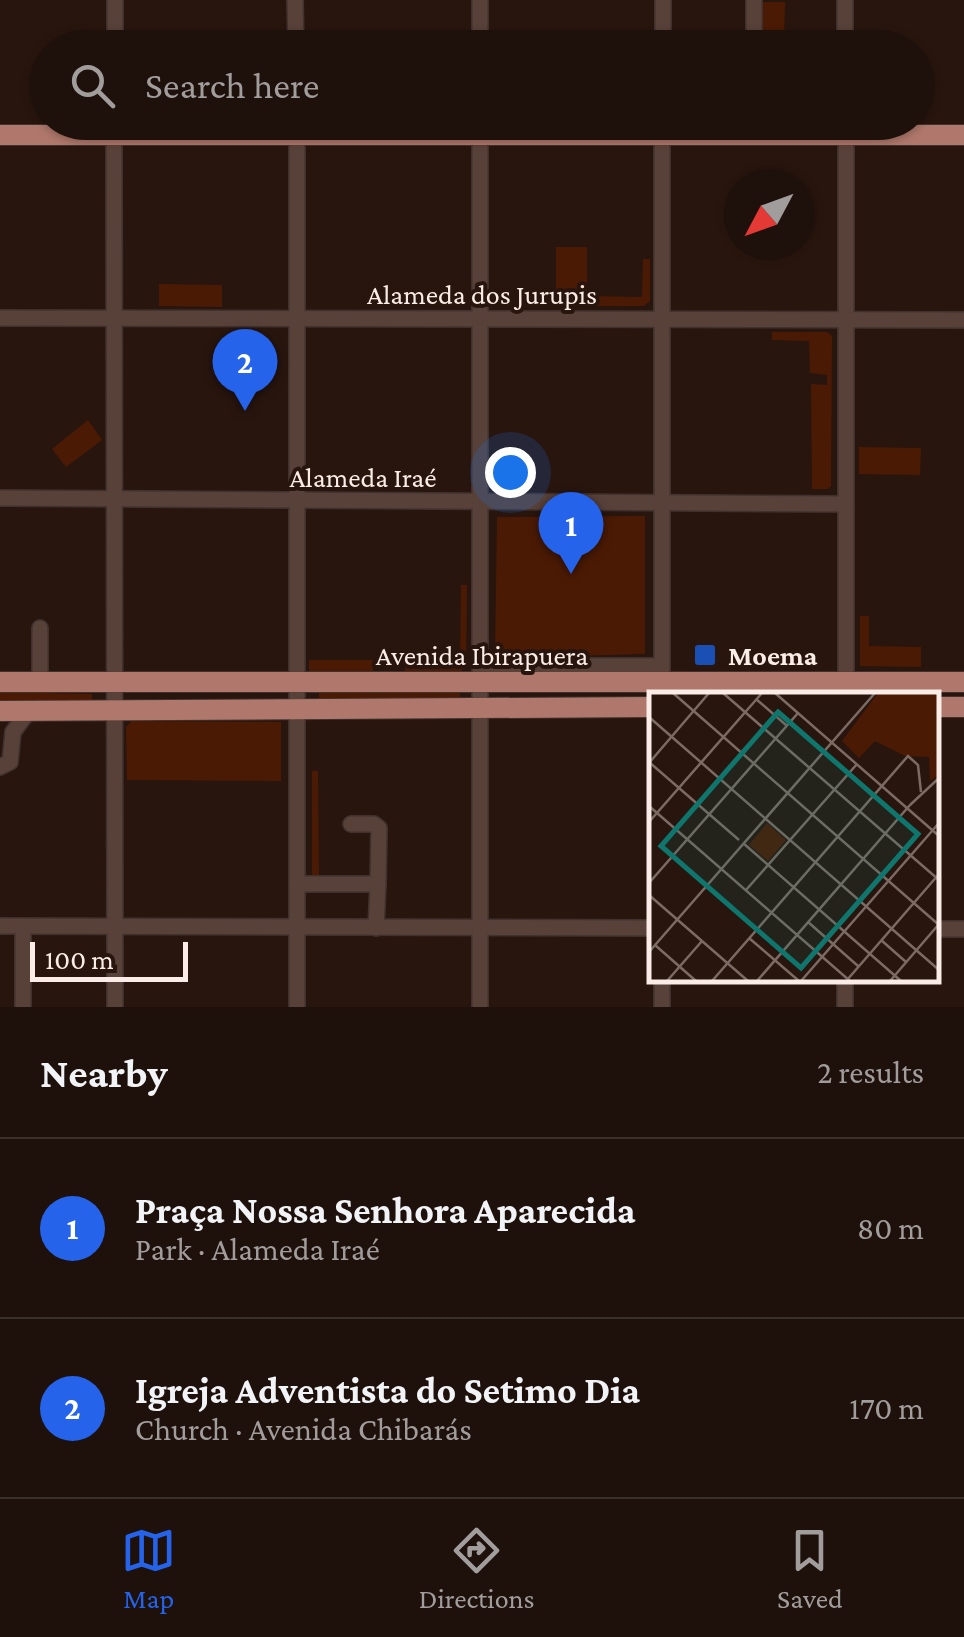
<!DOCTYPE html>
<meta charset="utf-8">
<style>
:root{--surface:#1e100a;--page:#2b1e18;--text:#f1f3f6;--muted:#a19d9c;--line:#3c302b;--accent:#2563eb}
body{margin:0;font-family:"Crimson Pro",serif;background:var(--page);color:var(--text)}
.compass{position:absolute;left:724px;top:170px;width:90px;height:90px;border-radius:50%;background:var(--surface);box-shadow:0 2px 8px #0004;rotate:229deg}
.scale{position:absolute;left:30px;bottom:25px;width:158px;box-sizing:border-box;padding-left:10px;border:5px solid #faece6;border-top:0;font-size:28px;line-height:35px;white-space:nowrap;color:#faece6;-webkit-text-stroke:8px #28150e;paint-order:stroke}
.you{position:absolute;left:510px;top:472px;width:35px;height:35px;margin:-25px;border:8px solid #fff;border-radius:50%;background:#1a73e8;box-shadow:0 0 0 15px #1a73e833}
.badge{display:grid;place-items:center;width:65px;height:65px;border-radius:50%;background:var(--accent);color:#fff;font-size:32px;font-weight:700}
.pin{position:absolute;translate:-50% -82px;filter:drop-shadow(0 2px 5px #0008)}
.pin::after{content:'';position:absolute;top:52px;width:35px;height:30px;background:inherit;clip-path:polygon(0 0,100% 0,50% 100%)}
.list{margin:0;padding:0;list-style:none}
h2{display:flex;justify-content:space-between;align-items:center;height:130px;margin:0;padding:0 40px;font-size:42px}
h2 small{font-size:32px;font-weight:400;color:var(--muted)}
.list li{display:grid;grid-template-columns:65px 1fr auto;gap:30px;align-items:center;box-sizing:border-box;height:180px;padding:0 40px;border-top:2px solid var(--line)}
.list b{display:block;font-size:38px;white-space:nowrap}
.list p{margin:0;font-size:32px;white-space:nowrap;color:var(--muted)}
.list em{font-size:32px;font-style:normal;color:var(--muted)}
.icon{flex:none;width:55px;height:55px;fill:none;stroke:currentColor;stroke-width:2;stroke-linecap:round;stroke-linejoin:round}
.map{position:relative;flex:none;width:964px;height:1007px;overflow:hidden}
.search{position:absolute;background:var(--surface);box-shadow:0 2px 8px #0004;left:30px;right:30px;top:30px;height:110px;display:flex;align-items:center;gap:25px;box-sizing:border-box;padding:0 35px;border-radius:55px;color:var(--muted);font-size:38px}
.sheet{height:490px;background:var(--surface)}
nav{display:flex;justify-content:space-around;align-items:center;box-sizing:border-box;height:140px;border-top:2px solid var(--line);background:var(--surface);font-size:28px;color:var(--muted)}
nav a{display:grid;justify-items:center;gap:5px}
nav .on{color:var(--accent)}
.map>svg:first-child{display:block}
.green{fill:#4b1a04}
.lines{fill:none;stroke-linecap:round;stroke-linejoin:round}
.minor-casing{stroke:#3f312e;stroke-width:18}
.major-casing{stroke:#3f312e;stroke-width:22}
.minor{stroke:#584139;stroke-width:15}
.major{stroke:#b0786c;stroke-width:20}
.transit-dot{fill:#1a4fb4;stroke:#28150e;stroke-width:4}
.labels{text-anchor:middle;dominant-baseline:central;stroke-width:8;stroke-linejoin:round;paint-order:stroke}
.street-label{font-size:28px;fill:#faece6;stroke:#28150e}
.poi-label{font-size:28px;font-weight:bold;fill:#faece6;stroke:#28150e;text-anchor:start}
.inset-road{fill:none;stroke:#7c6b64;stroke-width:2.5}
.view{fill:#0f766e;fill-opacity:0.15;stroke:#0f766e;stroke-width:5}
.inset-edge{fill:none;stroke:#faece6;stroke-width:5}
</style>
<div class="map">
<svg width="964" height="1007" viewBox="0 0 964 1007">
<rect width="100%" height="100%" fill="#28150e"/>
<g class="green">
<polygon points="761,2 785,2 784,40 768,40 767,47 761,47"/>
<polygon points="556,247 587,247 587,296 642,297 643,259 650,259 650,301 644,306 556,306"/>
<polygon points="159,284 222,285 222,307 159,306"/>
<polygon points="772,332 827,332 832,336 831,486 828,489 812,489 811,384 827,385 827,375 810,373 809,341 772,340"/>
<polygon points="88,420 102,440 66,467 52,449"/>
<polygon points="859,447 921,448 920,475 859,474"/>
<polygon points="645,516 645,654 495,658 497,517"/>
<polygon points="461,585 467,585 466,666 461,671 405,671 405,658 460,658"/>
<polygon points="860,616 869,616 869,646 921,647 921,667 860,666"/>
<rect x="309" y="660" width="64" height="11"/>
<polygon points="0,692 92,694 92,701 0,700"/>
<polygon points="319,693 460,693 460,699 319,700"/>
<polygon points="132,721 281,722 281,781 127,780 126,727"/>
<polygon points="312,771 318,771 319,875 312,875"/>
</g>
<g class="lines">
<defs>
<g id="minor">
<polyline points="295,0 296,48"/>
<polyline points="115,48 115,0"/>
<polyline points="480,48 480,0"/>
<polyline points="663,48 663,0"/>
<polyline points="754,48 754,0"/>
<polyline points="845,48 845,0"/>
<polyline points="114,122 115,1007"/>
<polyline points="846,122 846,694"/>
<polyline points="0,318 964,320"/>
<polyline points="0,498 845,504"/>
<polyline points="40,628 40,682"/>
<polyline points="480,666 661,666"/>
<polyline points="662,682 662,122"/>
<polyline points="0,767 10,762 13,732 28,712"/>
<polyline points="351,824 374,824 379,828 378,884"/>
<polyline points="297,884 378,884 376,928"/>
<polyline points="0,926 652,928"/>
<polyline points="23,926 23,1007"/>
<polyline points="936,929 964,929"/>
<polyline points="662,979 662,1007"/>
<polyline points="297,1007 297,122"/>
<polyline points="480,1007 480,122"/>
<polyline points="845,1007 845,979"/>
</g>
<g id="major">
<polyline points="0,135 964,135"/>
<polyline points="0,682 964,682"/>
<polyline points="936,707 964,707"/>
<polyline points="0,711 652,707"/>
</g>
</defs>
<use href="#minor" class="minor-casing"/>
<use href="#major" class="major-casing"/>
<use href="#minor" class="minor"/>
<use href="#major" class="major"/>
</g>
<rect class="transit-dot" x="693" y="643" width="24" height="24" rx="5"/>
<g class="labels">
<g class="street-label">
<text x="482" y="294">Alameda dos Jurupis</text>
<text x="363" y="477">Alameda Iraé</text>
<text x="482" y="655">Avenida Ibirapuera</text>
</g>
<g class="poi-label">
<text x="728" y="655">Moema</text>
</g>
</g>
<g transform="translate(649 692)">
<rect width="290" height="290" fill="#28150e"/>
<path d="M229 1H290V83L281 89 280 65 256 64 226 49 210 66 193 49ZM118 131 137 148 119 169 100 153Z" fill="#4b1a04"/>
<path class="inset-road" d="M24 1 290 233M74 1 290 188M126 1 290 144M107 7 137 33M0 25 290 278M0 70 90 148M0 71 60 1M261 113 290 86M0 114 201 289M0 130 113 1M94 151 252 289M0 191 149 21M97 198 208 72M0 203 99 289M159 230 209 274M100 246 150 289M232 248 257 270M6 253 47 289M0 260 226 1M198 288 290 182M18 289 53 249M63 289 259 64 269 73 272 100M108 289 261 113M152 289 290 131M241 289 290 232"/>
<path class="view" d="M129 20 269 142 152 276 12 154Z"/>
<rect width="290" height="290" class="inset-edge"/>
</g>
</svg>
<svg class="compass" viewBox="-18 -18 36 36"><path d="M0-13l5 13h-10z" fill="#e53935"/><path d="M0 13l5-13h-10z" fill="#a19d9c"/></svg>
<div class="scale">100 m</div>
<div class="you"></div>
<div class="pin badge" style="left:571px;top:574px">1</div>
<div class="pin badge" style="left:245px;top:411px">2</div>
<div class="search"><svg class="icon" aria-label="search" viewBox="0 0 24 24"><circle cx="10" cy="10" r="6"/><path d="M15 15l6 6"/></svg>Search here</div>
</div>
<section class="sheet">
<h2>Nearby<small>2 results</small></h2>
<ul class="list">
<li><span class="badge">1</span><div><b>Praça Nossa Senhora Aparecida</b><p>Park · Alameda Iraé</p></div><em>80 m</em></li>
<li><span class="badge">2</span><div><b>Igreja Adventista do Setimo Dia</b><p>Church · Avenida Chibarás</p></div><em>170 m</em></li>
</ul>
</section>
<nav>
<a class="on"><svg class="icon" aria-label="map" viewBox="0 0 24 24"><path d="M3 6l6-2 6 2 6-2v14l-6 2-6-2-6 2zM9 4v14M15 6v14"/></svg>Map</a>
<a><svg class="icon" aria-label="directions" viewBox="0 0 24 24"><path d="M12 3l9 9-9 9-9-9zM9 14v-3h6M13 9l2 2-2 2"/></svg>Directions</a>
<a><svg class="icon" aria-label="saved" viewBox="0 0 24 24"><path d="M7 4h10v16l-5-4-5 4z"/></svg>Saved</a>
</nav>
